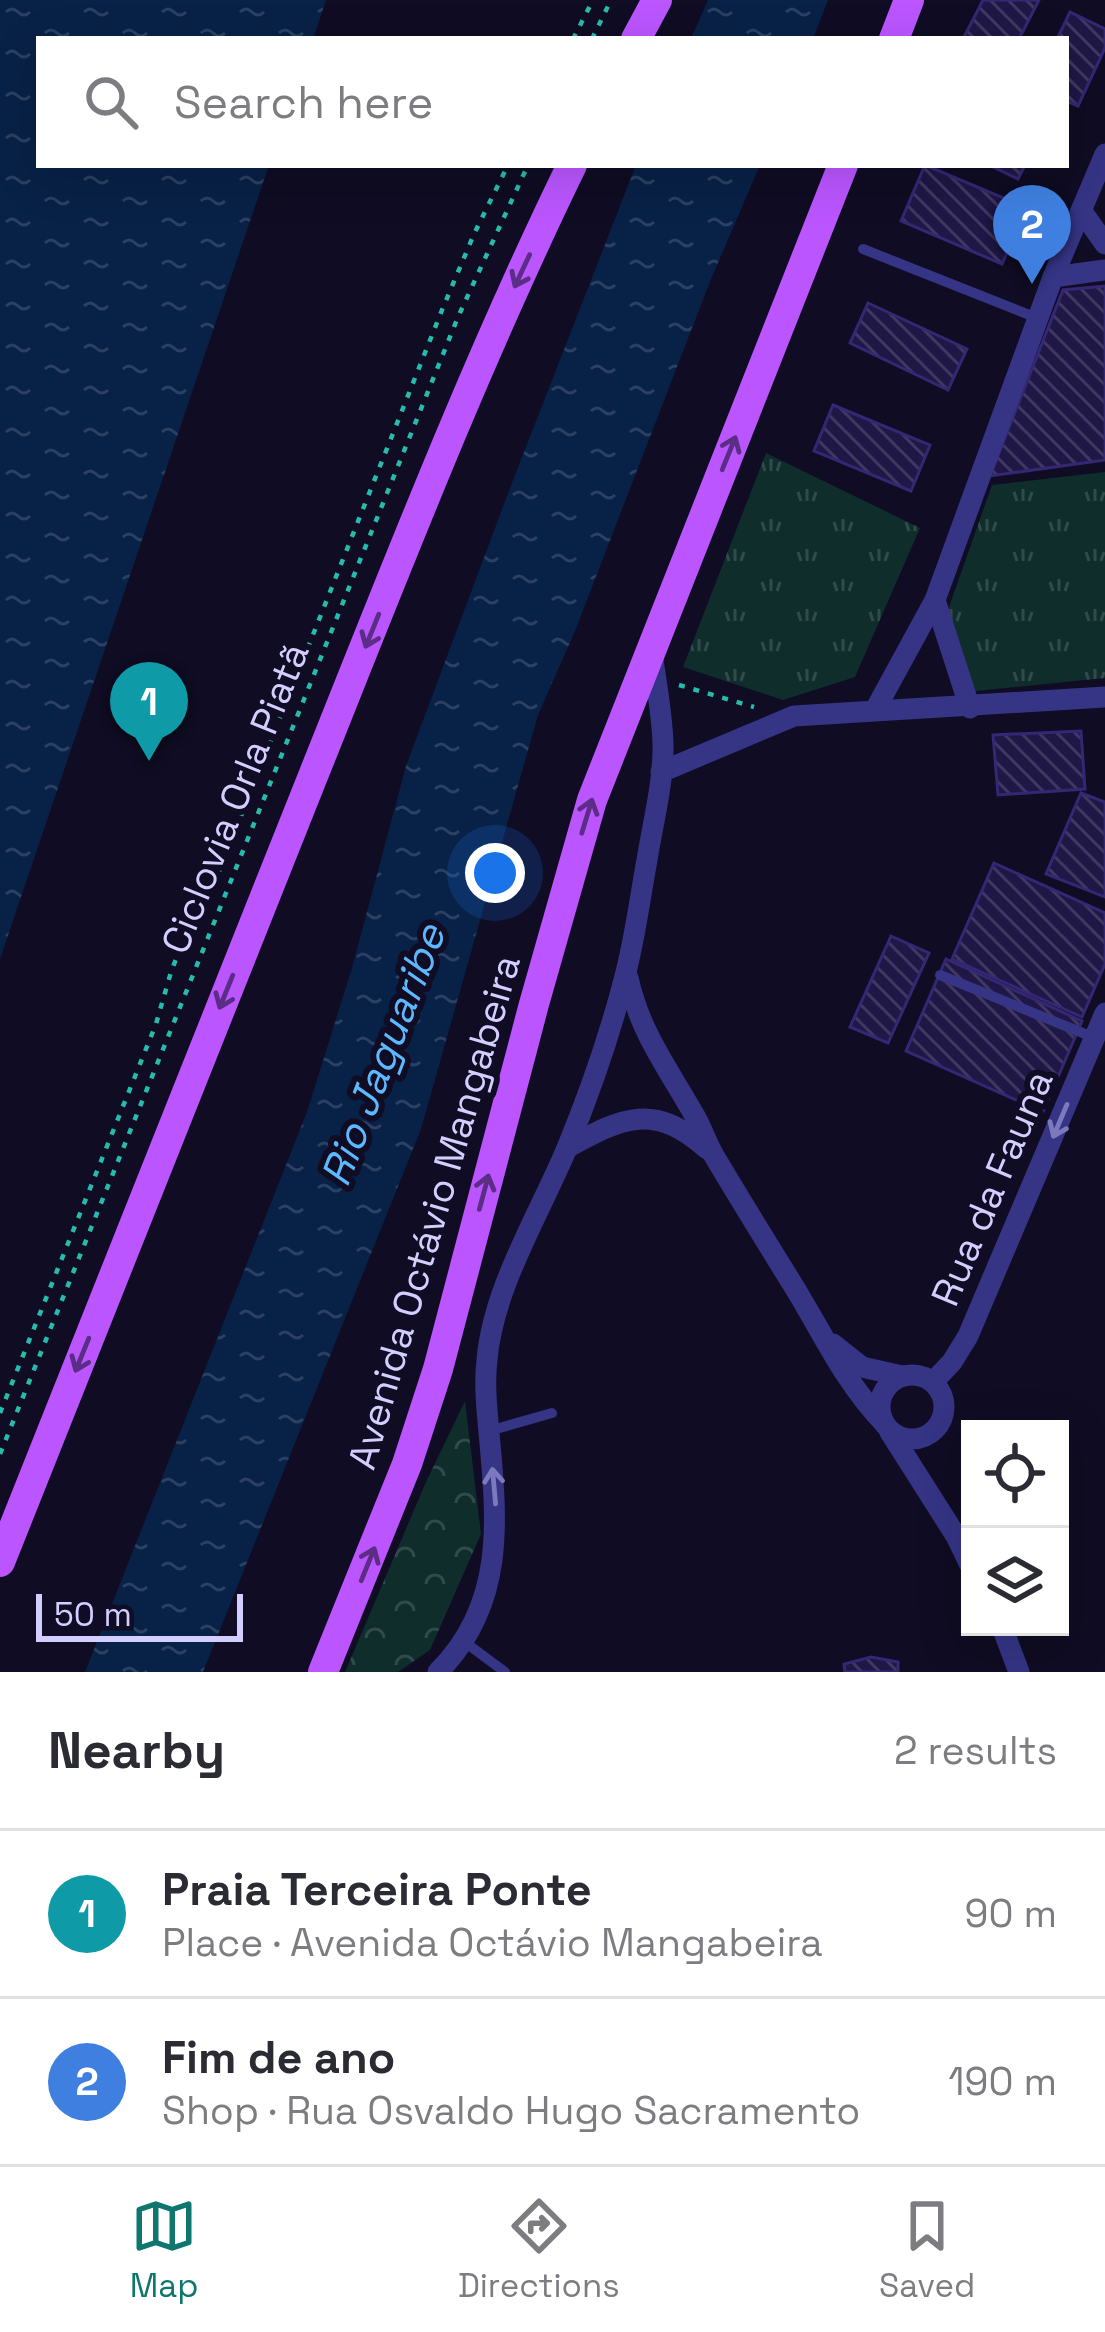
<!DOCTYPE html>
<meta charset="utf-8">
<style>
:root{--surface:#fff;--page:#f7f7f7;--text:#2b2b33;--muted:#7c7c81;--line:#e1e1e2;--accent:#0f766e}
body{margin:0;font-family:"Space Grotesk",sans-serif;background:var(--page);color:var(--text)}
.controls{position:absolute;right:36px;bottom:36px;display:grid;overflow:hidden;border-radius:0px;box-shadow:0 12px 48px #0002}
.controls button{width:108px;height:108px;display:grid;place-items:center;padding:0;border:0;border-bottom:3px solid var(--line);background:var(--surface);color:var(--text);font:60px sans-serif}
.scale{position:absolute;left:36px;bottom:30px;width:207px;box-sizing:border-box;padding-left:12px;border:6px solid #d2ceff;border-top:0;font-size:33px;line-height:42px;white-space:nowrap;color:#d2ceff;-webkit-text-stroke:9px #0f0c23;paint-order:stroke}
.you{position:absolute;left:495px;top:873px;width:42px;height:42px;margin:-30px;border:9px solid #fff;border-radius:50%;background:#1a73e8;box-shadow:0 0 0 18px #1a73e833}
.badge{display:grid;place-items:center;width:78px;height:78px;border-radius:50%;background:var(--accent);color:#fff;font-size:39px;font-weight:700}
.pin{position:absolute;translate:-50% -99px;filter:drop-shadow(0 3px 6px #0008)}
.pin::after{content:'';position:absolute;top:63px;width:42px;height:36px;background:inherit;clip-path:polygon(0 0,100% 0,50% 100%)}
.list{margin:0;padding:0;list-style:none}
h2{display:flex;justify-content:space-between;align-items:center;height:156px;margin:0;padding:0 48px;font-size:51px}
h2 small{font-size:39px;font-weight:400;color:var(--muted)}
.list li{display:grid;grid-template-columns:78px 1fr auto;gap:36px;align-items:center;box-sizing:border-box;height:168px;padding:0 48px;border-top:3px solid var(--line)}
.list b{display:block;font-size:45px;white-space:nowrap}
.list p{margin:0;font-size:39px;white-space:nowrap;color:var(--muted)}
.list em{font-size:39px;font-style:normal;color:var(--muted)}
.icon{flex:none;width:66px;height:66px;fill:none;stroke:currentColor;stroke-width:2;stroke-linecap:round;stroke-linejoin:round}
.map{position:relative;flex:none;width:1105px;height:1672px;overflow:hidden}
.search{position:absolute;background:var(--surface);box-shadow:0 12px 48px #0002;left:36px;right:36px;top:36px;height:132px;display:flex;align-items:center;gap:30px;box-sizing:border-box;padding:0 42px;border-radius:0px;color:var(--muted);font-size:45px}
.sheet{height:492px;background:var(--surface)}
nav{display:flex;justify-content:space-around;align-items:center;box-sizing:border-box;height:168px;border-top:3px solid var(--line);background:var(--surface);font-size:33px;color:var(--muted)}
nav a{display:grid;justify-items:center;gap:6px}
nav .on{color:var(--accent)}
.map>svg:first-child{display:block}
.grass{fill:url(#grass-tufts)}
.forest{fill:url(#forest-crowns)}
.water{fill:url(#water-ripples)}
.building{fill:url(#building-back-hatch);stroke:#342773;stroke-width:3}
.lines{fill:none;stroke-linecap:round;stroke-linejoin:round}
.path{stroke:#26bbad;stroke-width:4.5;stroke-dasharray:6 9;stroke-linecap:butt}
.service{stroke:#353485;stroke-width:10}
.minor{stroke:#353485;stroke-width:21}
.primary{stroke:#ba55ff;stroke-width:30}
.oneway{stroke:#5c2d86}
.oneway2{stroke:#7c79bc}
.labels{text-anchor:middle;dominant-baseline:central;stroke-width:12;stroke-linejoin:round;paint-order:stroke}
.street-label{font-size:39px;fill:#d2ceff;stroke:#0f0c23}
.water-label{font-size:42px;font-style:italic;fill:#5cb9ff;stroke:#0f0c23}
</style>
<div class="map">
<svg width="1105" height="1672" viewBox="0 0 1105 1672">
<defs>
<pattern id="grass-tufts" width="24" height="20" patternUnits="userSpaceOnUse" patternTransform="scale(3)"><rect width="24" height="20" fill="#0f2d2b"/><path d="M3 7l-1-3M5 7V3M7 7l1-3M15 17l-1-3M17 17v-4M19 17l1-3" fill="none" stroke="#314a4b"/></pattern>
<pattern id="forest-crowns" width="20" height="18" patternUnits="userSpaceOnUse" patternTransform="scale(3)"><rect width="20" height="18" fill="#0f2d2b"/><path d="M2 6a3 3 0 1 1 6 0M12 15a3 3 0 1 1 6 0" fill="none" stroke="#314a4b"/></pattern>
<pattern id="water-ripples" width="26" height="14" patternUnits="userSpaceOnUse" patternTransform="scale(3)"><rect width="26" height="14" fill="#082146"/><path d="M2 4q2-2 4 0t4 0M15 11q2-2 4 0t4 0" fill="none" stroke="#2b4062"/></pattern>
<pattern id="building-back-hatch" width="6" height="6" patternUnits="userSpaceOnUse" patternTransform="scale(3)"><rect width="6" height="6" fill="#1f1745"/><path d="M-1 5l2 2M0 0l6 6M5-1l2 2" fill="none" stroke="#3f3861"/></pattern>
</defs>
<rect width="100%" height="100%" fill="#0f0c23"/>
<g class="grass">
<polygon points="766,453 920,528 855,677 783,700 683,667"/>
<polygon points="1105,472 1105,678 975,691 948,610 992,485"/>
</g>
<polygon class="forest" points="465,1401 481,1534 430,1650 398,1672 345,1672 426,1482"/>
<g class="water">
<polygon points="0,0 326,0 313,39 39,39 39,165 269,165 0,959"/>
<polygon points="708,0 828,0 813,39 691,39"/>
<polygon points="636,165 760,165 711,279 575,631 538,715 421,1129 203,1672 85,1672 307,1112 352,968 406,766 510,488"/>
</g>
<g class="building">
<polygon points="983,0 1039,0 1019,39 963,39"/>
<polygon points="1070,12 1105,29 1105,48 1078,106 1066,101 1066,39 1057,39"/>
<polygon points="925,165 1027,208 1002,264 901,221"/>
<polygon points="989,165 1025,165 1018,179"/>
<polygon points="1105,286 1105,460 990,476 1063,290"/>
<polygon points="868,303 967,349 948,390 850,343"/>
<polygon points="833,405 930,445 911,491 814,451"/>
<polygon points="1081,731 1085,789 998,795 993,735"/>
<polygon points="1081,793 1105,802 1105,897 1046,874"/>
<polygon points="994,863 1105,913 1105,964 1082,1017 952,959"/>
<polygon points="891,936 929,953 888,1043 850,1027"/>
<polygon points="946,959 1082,1021 1043,1112 906,1051"/>
<polygon points="871,1657 898,1662 898,1672 845,1672 844,1664"/>
</g>
<g class="lines">
<g class="path">
<polyline points="573,39 593,0"/>
<polyline points="592,39 611,0"/>
<polyline points="679,685 754,707"/>
<polyline points="0,1413 156,1024 171,972 186,933 210,894 442,310 474,234 508,165"/>
<polyline points="0,1454 458,317 528,165"/>
</g>
<g class="service">
<polyline points="863,249 1037,318"/>
<polyline points="940,975 1095,1038"/>
<polyline points="489,1431 552,1413"/>
<polyline points="462,1640 505,1672"/>
</g>
<g class="minor">
<polyline points="1081,210 1105,244"/>
<polyline points="1053,277 1105,270"/>
<polyline points="935,600 970,708"/>
<polyline points="875,710 935,600 1053,277 1105,154"/>
<polyline points="661,772 794,716 1105,697"/>
<path d="M628 978C641 1035 668 1068 696 1118 703 1131 708 1146 716 1159 741 1201 767 1243 793 1285 822 1332 845 1383 884 1423"/>
<path d="M567 1148C623 1117 654 1102 707 1149"/>
<polyline points="833,1344 862,1367 902,1376"/>
<circle cx="912" cy="1407" r="32"/>
<polyline points="933,1382 952,1362 968,1336 1105,1013"/>
<polyline points="890,1432 956,1536 970,1565"/>
<polyline points="1002,1627 1019,1672"/>
<path d="M438 1672C506 1604 497 1520 489 1433 487 1409 484 1384 487 1360 493 1288 539 1215 567 1148 590 1092 610 1035 625 976 635 938 640 898 647 860 653 822 664 781 663 743 662 713 656 682 652 653"/>
</g>
<g class="primary">
<polyline points="636,39 657,0"/>
<polyline points="894,39 909,0"/>
<path d="M0 1562C104 1300 208 1038 313 776 395 571 475 364 572 165"/>
<polyline points="323,1672 407,1464 438,1369 534,1004 592,800 843,165"/>
</g>
</g>
<defs><path id="oneway-shaft" d="M-6 0H5M1.5-3L5.5 0L1.5 3" fill="none" stroke-width="1.6" stroke-linecap="round" stroke-linejoin="round" transform="scale(3)"/></defs>
<g class="oneway">
<use href="#oneway-shaft" transform="translate(522 271) rotate(115)"/>
<use href="#oneway-shaft" transform="translate(729 453) rotate(-68)"/>
<use href="#oneway-shaft" transform="translate(372 631) rotate(112)"/>
<use href="#oneway-shaft" transform="translate(587 816) rotate(-73)"/>
<use href="#oneway-shaft" transform="translate(226 992) rotate(112)"/>
<use href="#oneway-shaft" transform="translate(484 1192) rotate(-75)"/>
<use href="#oneway-shaft" transform="translate(82 1355) rotate(112)"/>
<use href="#oneway-shaft" transform="translate(368 1564) rotate(-68)"/>
</g>
<g class="oneway2">
<use href="#oneway-shaft" transform="translate(1060 1121) rotate(113)"/>
<use href="#oneway-shaft" transform="translate(494 1486) rotate(-95)"/>
</g>
<g class="labels">
<g class="street-label">
<text transform="translate(235 798) rotate(-68)">Ciclovia Orla Piatã</text>
<text transform="translate(992 1188) rotate(-67)">Rua da Fauna</text>
<text transform="translate(434 1212) rotate(-74)">Avenida Octávio Mangabeira</text>
</g>
<g class="water-label">
<text transform="translate(383 1055) rotate(-69)">Rio Jaguaribe</text>
</g>
</g>
</svg>
<div class="controls">
<button><svg class="icon" aria-label="locate" viewBox="0 0 24 24"><circle cx="12" cy="12" r="6"/><path d="M12 2v4M12 18v4M2 12h4M18 12h4"/></svg></button>
<button><svg class="icon" aria-label="layers" viewBox="0 0 24 24"><path d="M12 4l9 5-9 5-9-5zM3 14l9 5 9-5"/></svg></button>
</div>
<div class="scale">50 m</div>
<div class="you"></div>
<div class="pin badge" style="left:149px;top:761px;background:#0f9aa8">1</div>
<div class="pin badge" style="left:1032px;top:284px;background:#3f7fe0">2</div>
<div class="search"><svg class="icon" aria-label="search" viewBox="0 0 24 24"><circle cx="10" cy="10" r="6"/><path d="M15 15l6 6"/></svg>Search here</div>
</div>
<section class="sheet">
<h2>Nearby<small>2 results</small></h2>
<ul class="list">
<li><span class="badge" style="background:#0f9aa8">1</span><div><b>Praia Terceira Ponte</b><p>Place · Avenida Octávio Mangabeira</p></div><em>90 m</em></li>
<li><span class="badge" style="background:#3f7fe0">2</span><div><b>Fim de ano</b><p>Shop · Rua Osvaldo Hugo Sacramento</p></div><em>190 m</em></li>
</ul>
</section>
<nav>
<a class="on"><svg class="icon" aria-label="map" viewBox="0 0 24 24"><path d="M3 6l6-2 6 2 6-2v14l-6 2-6-2-6 2zM9 4v14M15 6v14"/></svg>Map</a>
<a><svg class="icon" aria-label="directions" viewBox="0 0 24 24"><path d="M12 3l9 9-9 9-9-9zM9 14v-3h6M13 9l2 2-2 2"/></svg>Directions</a>
<a><svg class="icon" aria-label="saved" viewBox="0 0 24 24"><path d="M7 4h10v16l-5-4-5 4z"/></svg>Saved</a>
</nav>
